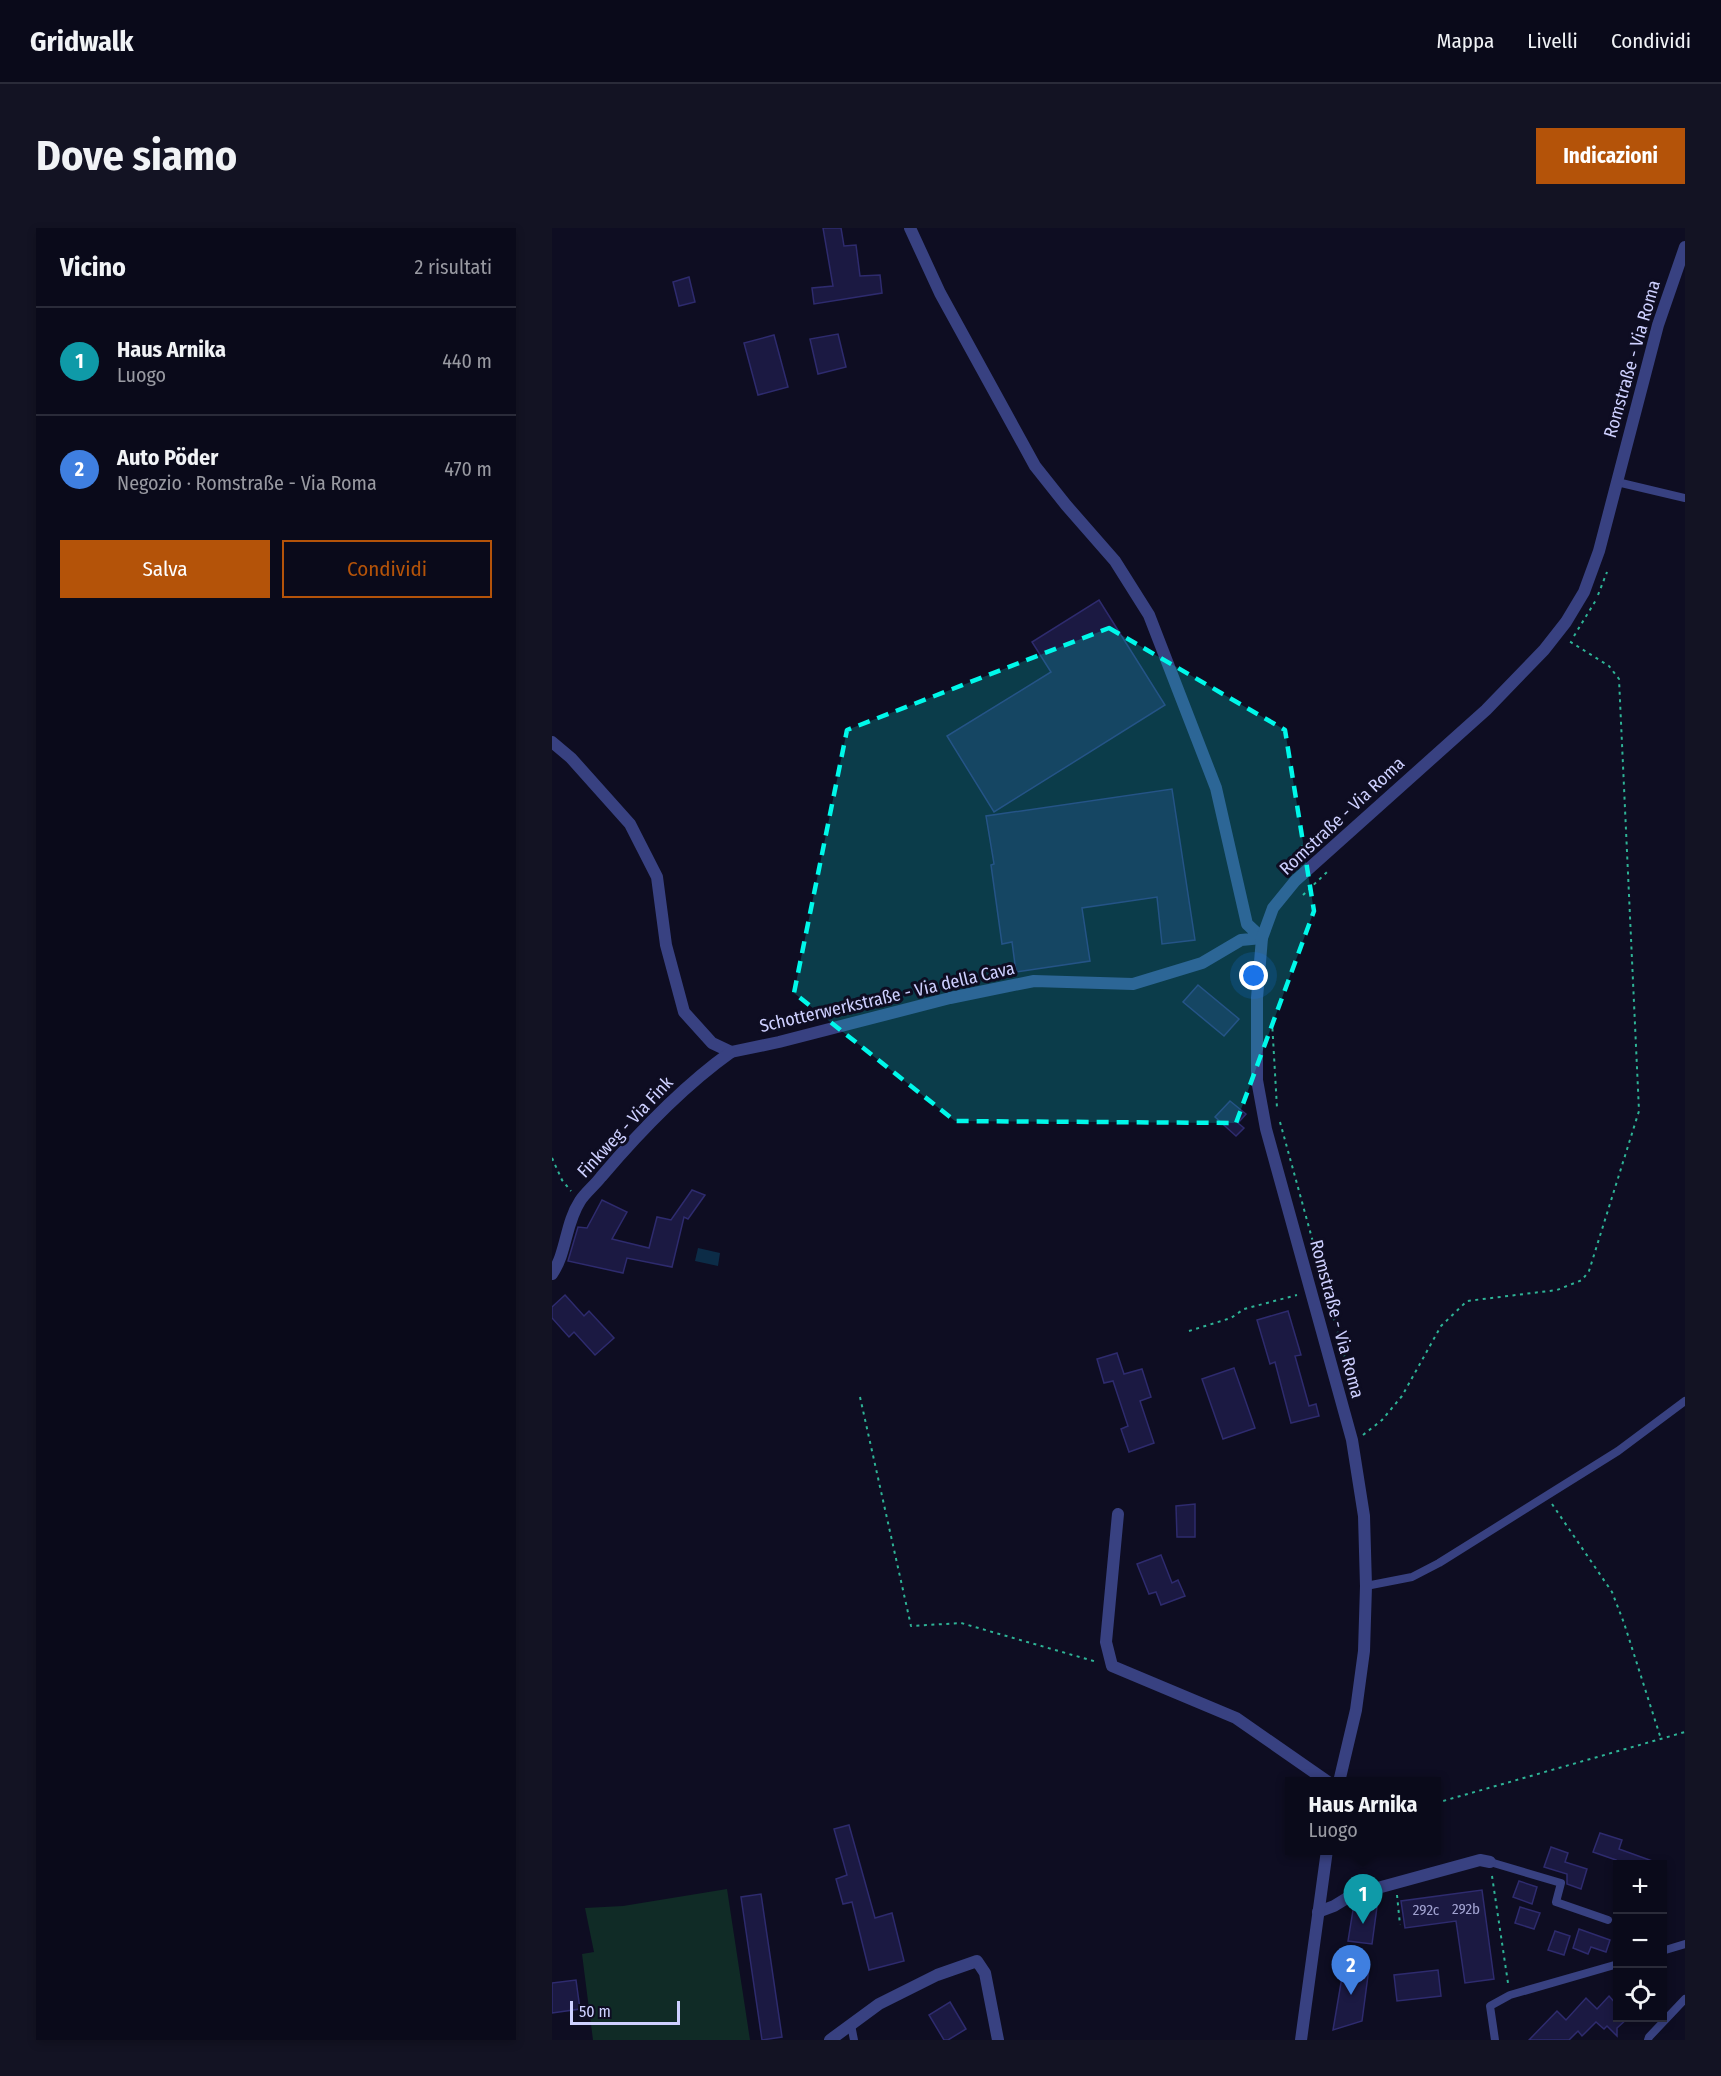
<!DOCTYPE html>
<html lang="it">
<meta charset="utf-8">
<style>
:root{--surface:#0a0a1a;--page:#131323;--text:#f1f3f6;--muted:#999aa2;--line:#2a2b39;--accent:#b45309}
body{margin:0;font-family:"Fira Sans Condensed",sans-serif;background:var(--page);color:var(--text)}
.controls{position:absolute;right:18px;bottom:18px;display:grid;overflow:hidden;border-radius:0px;box-shadow:0 3px 9px #0003}
.controls button{width:54px;height:54px;display:grid;place-items:center;padding:0;border:0;border-bottom:2px solid var(--line);background:var(--surface);color:var(--text);font:30px sans-serif}
.scale{position:absolute;left:18px;bottom:15px;width:110px;box-sizing:border-box;padding-left:6px;border:3px solid #ced0ff;border-top:0;font-size:16px;line-height:21px;white-space:nowrap;color:#ced0ff;-webkit-text-stroke:4px #0e0d22;paint-order:stroke}
.you{position:absolute;left:702px;top:748px;width:21px;height:21px;margin:-15px;border:4px solid #fff;border-radius:50%;background:#1a73e8;box-shadow:0 0 0 9px #1a73e833}
.badge{display:grid;place-items:center;width:39px;height:39px;border-radius:50%;background:var(--accent);color:#fff;font-size:20px;font-weight:700}
.pin{position:absolute;translate:-50% -50px;filter:drop-shadow(0 2px 3px #0008)}
.pin::after{content:'';position:absolute;top:32px;width:21px;height:18px;background:inherit;clip-path:polygon(0 0,100% 0,50% 100%)}
.popup{position:absolute;left:733px;top:1549px;width:156px;height:78px;box-sizing:border-box;display:grid;place-content:center;border-radius:0px;background:var(--surface);filter:drop-shadow(0 2px 4px #0005);font-size:20px;white-space:nowrap;color:var(--muted)}
.popup b{font-size:22px;color:var(--text)}
.popup::after{content:'';position:absolute;left:50%;top:100%;margin-left:-12px;border:12px solid transparent;border-top-color:var(--surface)}
.list{margin:0;padding:0;list-style:none}
h2{display:flex;justify-content:space-between;align-items:center;height:78px;margin:0;padding:0 24px;font-size:26px}
h2 small{font-size:20px;font-weight:400;color:var(--muted)}
.list li{display:grid;grid-template-columns:39px 1fr auto;gap:18px;align-items:center;box-sizing:border-box;height:108px;padding:0 24px;border-top:2px solid var(--line)}
.list b{display:block;font-size:22px;white-space:nowrap}
.list p{margin:0;font-size:20px;white-space:nowrap;color:var(--muted)}
.list em{font-size:20px;font-style:normal;color:var(--muted)}
.actions{display:flex;gap:12px;padding:18px 24px}
.actions a{flex:1;padding:14px 0;border:2px solid var(--accent);border-radius:0px;text-align:center;font-size:21px;color:var(--accent)}
.actions .main{background:var(--accent);color:#fff}
.icon{flex:none;width:33px;height:33px;fill:none;stroke:currentColor;stroke-width:2;stroke-linecap:round;stroke-linejoin:round}
.map{position:relative;flex:none;width:1133px;height:1812px;overflow:hidden;border-radius:0px}
header{display:flex;align-items:center;gap:36px;box-sizing:border-box;height:84px;padding:0 30px;background:var(--surface);border-bottom:2px solid var(--line)}
header strong{font-size:28px}
nav{display:flex;gap:33px;margin-inline-start:auto;font-size:21px}
.intro{display:flex;align-items:center;justify-content:space-between;box-sizing:border-box;height:144px;padding:0 36px}
h1{margin:0;font-size:42px}
.button{padding:15px 27px;border-radius:0px;background:var(--accent);color:#fff;font-size:21px;font-weight:700}
main{display:flex;gap:36px;padding:0 36px}
aside{flex:1;background:var(--surface);border-radius:0px;box-shadow:0 3px 9px #0003}
.map>svg:first-child{display:block}
.green{fill:#102b26}
.water{fill:#0c2c47}
.building{fill:#1b1942;stroke:#2e2b6e;stroke-width:1.5}
.lines{fill:none;stroke-linecap:round;stroke-linejoin:round}
.path{stroke:#2eb396;stroke-width:2;stroke-dasharray:3 4.5;stroke-linecap:butt}
.service{stroke:#384181;stroke-width:8}
.minor{stroke:#384181;stroke-width:12}
.tertiary{stroke:#384181;stroke-width:12}
.marked{fill:#00f8ea;fill-opacity:0.2;stroke:#00f8ea;stroke-width:4.5;stroke-dasharray:12 8;stroke-linejoin:round}
.labels{text-anchor:middle;dominant-baseline:central;stroke-width:6;stroke-linejoin:round;paint-order:stroke}
.number-label{font-size:15px;fill:#a1a2d0}
.street-label{font-size:18px;fill:#ced0ff;stroke:#0e0d22}
</style>
<header>
<strong>Gridwalk</strong>
<nav><a>Mappa</a><a>Livelli</a><a>Condividi</a></nav>
</header>
<div class="intro"><h1>Dove siamo</h1><a class="button">Indicazioni</a></div>
<main>
<aside>
<h2>Vicino<small>2 risultati</small></h2>
<ul class="list">
<li><span class="badge" style="background:#0f9aa8">1</span><div><b>Haus Arnika</b><p>Luogo</p></div><em>440 m</em></li>
<li><span class="badge" style="background:#3f7fe0">2</span><div><b>Auto Pöder</b><p>Negozio · Romstraße - Via Roma</p></div><em>470 m</em></li>
</ul>
<div class="actions"><a class="main">Salva</a><a>Condividi</a></div>
</aside>
<div class="map">
<svg width="1133" height="1812" viewBox="0 0 1133 1812">
<rect width="100%" height="100%" fill="#0e0d22"/>
<polygon class="green" points="175,1661 198,1812 41,1812 30,1726 42,1724 33,1680 71,1678"/>
<polygon class="water" points="146,1020 168,1025 166,1038 143,1033"/>
<g class="building">
<polygon points="271,0 289,0 292,18 304,17 308,48 328,47 330,65 262,76 260,60 281,58"/>
<polygon points="137,49 143,74 127,78 121,54"/>
<polygon points="286,106 294,139 266,146 258,111"/>
<polygon points="222,107 236,159 206,167 192,115"/>
<polygon points="547,372 613,477 442,584 395,508 499,444 480,414"/>
<polygon points="620,561 643,712 610,716 605,669 530,680 538,733 464,744 460,714 450,716 439,637 442,636 434,588"/>
<polygon points="646,757 687,791 672,808 631,774"/>
<polygon points="678,873 694,886 686,895 692,900 684,908 663,889"/>
<polygon points="140,962 153,967 136,991 132,989 120,1039 75,1030 71,1045 16,1033 26,999 35,1000 50,972 75,984 60,1011 97,1020 105,989 119,992"/>
<polygon points="13,1067 32,1088 37,1083 62,1110 43,1127 22,1104 17,1109 0,1090 0,1079"/>
<polygon points="736,1083 749,1127 743,1128 757,1178 764,1176 767,1188 739,1195 723,1134 718,1136 705,1092"/>
<polygon points="565,1125 572,1146 590,1141 599,1169 588,1173 602,1215 577,1224 569,1201 576,1198 561,1153 552,1155 545,1131"/>
<polygon points="682,1140 703,1200 671,1211 650,1151"/>
<polygon points="643,1276 643,1309 625,1309 624,1278"/>
<polygon points="609,1327 620,1355 626,1352 633,1368 609,1377 604,1364 597,1366 585,1336"/>
<polygon points="297,1597 323,1690 340,1685 352,1733 317,1742 300,1674 291,1676 284,1651 295,1647 282,1601"/>
<polygon points="1048,1605 1070,1612 1067,1621 1106,1635 1106,1636 1062,1636 1064,1632 1041,1624"/>
<polygon points="999,1619 1016,1625 1013,1634 1035,1641 1029,1661 1015,1656 1015,1646 992,1639"/>
<polygon points="967,1653 985,1659 980,1676 961,1669"/>
<polygon points="930,1662 942,1751 913,1755 904,1693 853,1700 849,1673"/>
<polygon points="209,1666 230,1809 210,1812 189,1669"/>
<polygon points="802,1676 825,1679 820,1716 796,1713"/>
<polygon points="968,1679 988,1685 982,1701 963,1695"/>
<polygon points="1027,1701 1058,1712 1054,1724 1039,1719 1036,1726 1021,1720"/>
<polygon points="1003,1703 1018,1708 1012,1727 996,1722"/>
<polygon points="792,1737 817,1740 810,1793 781,1802"/>
<polygon points="886,1742 889,1768 845,1773 842,1747"/>
<polygon points="24,1752 28,1781 0,1785 0,1755"/>
<polygon points="1057,1768 1065,1777 1065,1790 1076,1790 1065,1800 1065,1808 1055,1798 1052,1801 1044,1794 1030,1808 1026,1803 1017,1812 977,1812 1005,1783 1014,1792 1034,1770 1045,1781"/>
<polygon points="398,1774 414,1801 396,1812 392,1812 377,1787"/>
</g>
<g class="lines">
<g class="path">
<polyline points="1046,367 1055,344"/>
<polyline points="1022,408 1044,372"/>
<polyline points="751,667 775,644"/>
<polyline points="720,793 725,880"/>
<polyline points="728,894 794,1134"/>
<polyline points="0,930 10,952 19,963"/>
<polyline points="637,1103 679,1090 692,1081 745,1067"/>
<polyline points="308,1169 359,1398 409,1395 545,1434"/>
<polyline points="811,1207 830,1192 850,1168 889,1098 915,1073 1005,1062 1030,1052 1037,1043 1087,883 1067,451 1057,438 1017,413"/>
<polyline points="1000,1276 1060,1364 1072,1395 1109,1511"/>
<polyline points="884,1575 1133,1504"/>
<polyline points="940,1648 956,1755"/>
<polyline points="845,1667 848,1697"/>
</g>
<g class="service">
<polyline points="1065,254 1133,270"/>
<polyline points="814,1358 860,1349 887,1335 1066,1223 1133,1173"/>
<polyline points="938,1634 1009,1655 1004,1674 1056,1692"/>
<polyline points="1110,1723 1133,1716"/>
<polyline points="299,1797 302,1812"/>
<polyline points="943,1812 938,1778 958,1767 1066,1736"/>
<polyline points="1096,1812 1097,1809 1133,1771"/>
</g>
<g class="minor">
<polyline points="0,514 19,530 78,596 105,649 114,717 132,784 160,815 179,824 227,814 398,770 482,753 581,756 650,735 689,712 710,710 695,696 664,560 597,387 563,333 514,277 483,238 388,65 358,0"/>
<path d="M0 1046C15 1024 13 996 28 973 33 965 43 957 49 949 88 903 130 859 179 824"/>
<polyline points="566,1286 554,1414 560,1438 684,1490 776,1554"/>
<polyline points="766,1684 782,1678 800,1667 928,1632 938,1634"/>
<polyline points="278,1812 327,1776 385,1747 425,1733 433,1745 446,1812"/>
</g>
<g class="tertiary">
<polyline points="787,1554 804,1482 812,1423 814,1358 812,1288 800,1212 714,901 705,852 705,770 710,710 721,680 743,653 934,482 992,422 1014,394 1032,364 1047,323 1106,97 1133,19"/>
<polyline points="749,1812 775,1622"/>
</g>
</g>
<path class="marked" d="M557 400 733 502 762 683 684 895 403 893 242 765 295 502Z"/>
<g class="labels">
<g class="number-label">
<text x="914" y="1681">292b</text>
<text x="874" y="1682">292c</text>
</g>
<g class="street-label">
<text transform="translate(1080 131) rotate(-74)">Romstraße - Via Roma</text>
<text transform="translate(790 588) rotate(-43)">Romstraße - Via Roma</text>
<text transform="translate(335 769) rotate(-13)">Schotterwerkstraße - Via della Cava</text>
<text transform="translate(73 899) rotate(-47)">Finkweg - Via Fink</text>
<text transform="translate(785 1091) rotate(75)">Romstraße - Via Roma</text>
</g>
</g>
</svg>
<div class="controls">
<button>+</button>
<button>−</button>
<button><svg class="icon" aria-label="locate" viewBox="0 0 24 24"><circle cx="12" cy="12" r="6"/><path d="M12 2v4M12 18v4M2 12h4M18 12h4"/></svg></button>
</div>
<div class="scale">50 m</div>
<div class="you"></div>
<div class="pin badge" style="left:811px;top:1696px;background:#0f9aa8">1</div>
<div class="popup"><b>Haus Arnika</b>Luogo</div>
<div class="pin badge" style="left:799px;top:1767px;background:#3f7fe0">2</div>
</div>
</main>
